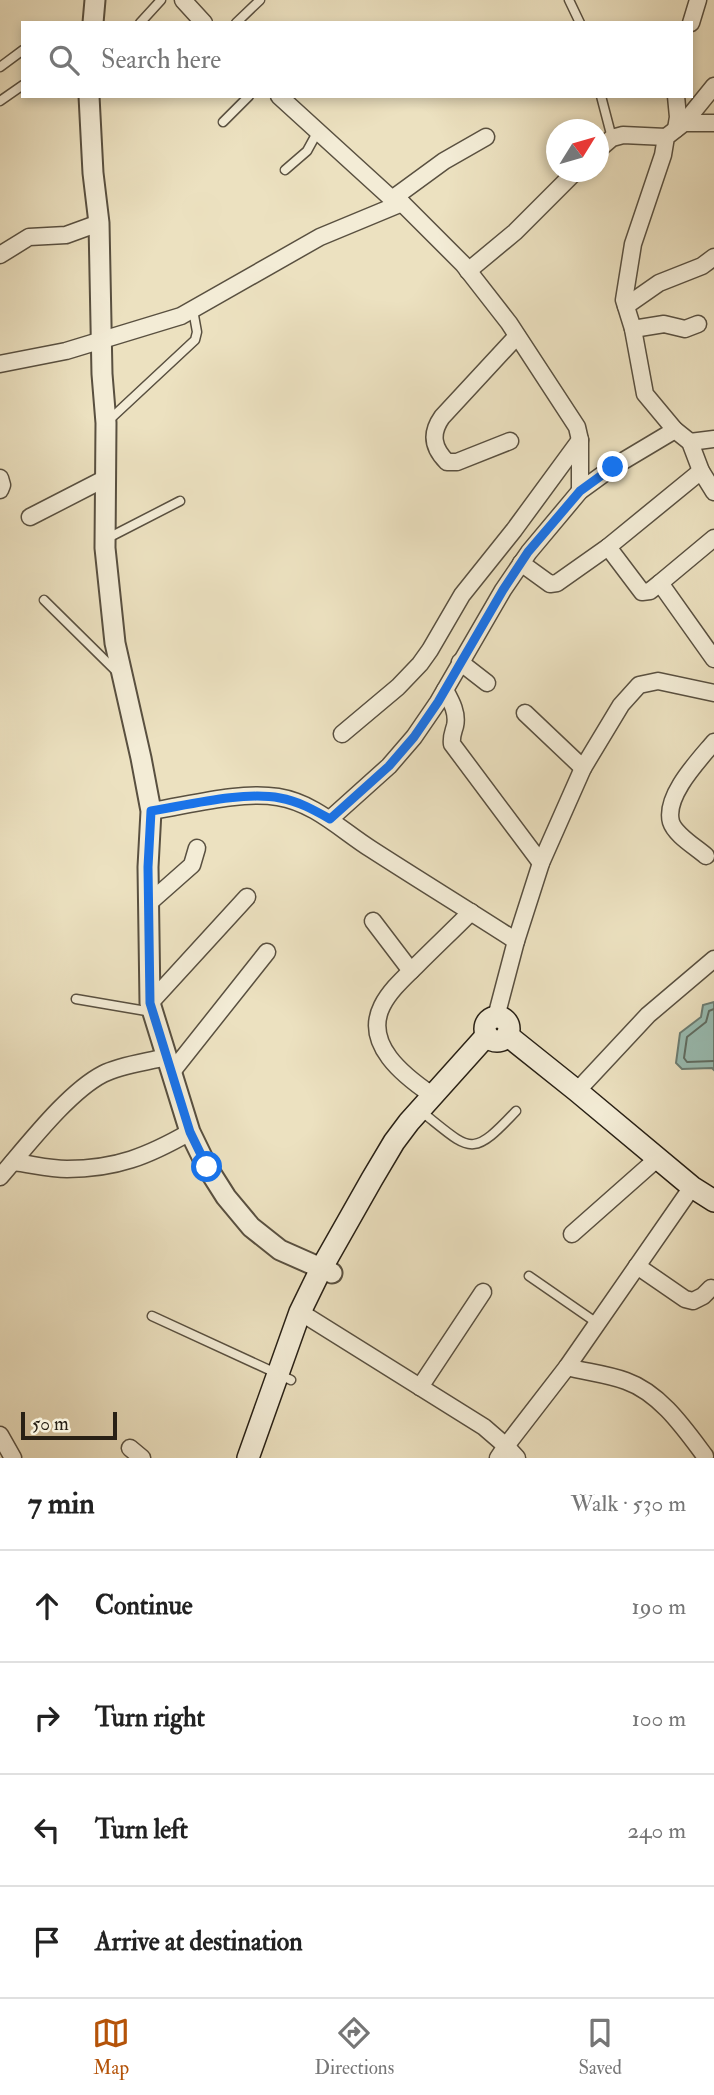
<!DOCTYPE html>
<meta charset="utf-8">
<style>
:root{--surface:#fff;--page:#f2f2f2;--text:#222;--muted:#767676;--line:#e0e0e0;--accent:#b45309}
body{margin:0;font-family:"IM FELL Double Pica",serif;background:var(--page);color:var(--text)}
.compass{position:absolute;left:546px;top:119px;width:63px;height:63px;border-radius:50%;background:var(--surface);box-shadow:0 4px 10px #0003;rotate:53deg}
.scale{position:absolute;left:21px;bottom:18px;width:96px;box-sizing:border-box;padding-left:7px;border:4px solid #282015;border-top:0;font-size:19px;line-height:24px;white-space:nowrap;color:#282015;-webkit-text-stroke:5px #f3ecd6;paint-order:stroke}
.stop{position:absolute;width:21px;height:21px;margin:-16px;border:5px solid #1a73e8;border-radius:50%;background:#fff}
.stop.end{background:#1a73e8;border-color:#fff;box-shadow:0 2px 7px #0008}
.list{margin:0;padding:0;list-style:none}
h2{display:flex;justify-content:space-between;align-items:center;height:91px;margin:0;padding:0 28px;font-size:30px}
h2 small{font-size:23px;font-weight:400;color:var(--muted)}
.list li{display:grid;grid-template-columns:46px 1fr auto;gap:21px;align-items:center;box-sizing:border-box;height:112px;padding:0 28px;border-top:2px solid var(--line)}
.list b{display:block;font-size:26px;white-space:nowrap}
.list em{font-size:23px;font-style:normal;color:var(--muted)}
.icon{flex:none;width:38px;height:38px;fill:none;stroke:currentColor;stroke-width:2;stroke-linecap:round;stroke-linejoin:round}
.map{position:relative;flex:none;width:714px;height:1458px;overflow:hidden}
.search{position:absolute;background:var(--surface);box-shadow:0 4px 10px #0003;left:21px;right:21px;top:21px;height:77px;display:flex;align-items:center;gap:18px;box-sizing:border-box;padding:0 24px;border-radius:0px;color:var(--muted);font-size:26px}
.sheet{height:539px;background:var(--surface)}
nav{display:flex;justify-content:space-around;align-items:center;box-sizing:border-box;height:98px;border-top:2px solid var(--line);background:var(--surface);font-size:19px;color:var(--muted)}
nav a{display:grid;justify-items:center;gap:4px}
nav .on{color:var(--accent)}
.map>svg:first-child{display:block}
.water{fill:#99bdb3;stroke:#6c7e74;stroke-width:2}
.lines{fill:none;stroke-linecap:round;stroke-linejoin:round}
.shore{stroke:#606e64;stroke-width:2}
.service-casing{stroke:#595040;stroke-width:11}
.minor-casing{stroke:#595040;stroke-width:19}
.tertiary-casing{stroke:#595040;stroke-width:23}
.secondary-casing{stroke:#282015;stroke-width:24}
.service{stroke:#f3ecd6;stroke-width:8}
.minor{stroke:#f3ecd6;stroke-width:16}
.tertiary{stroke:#f3ecd6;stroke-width:19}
.secondary{stroke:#f3ecd6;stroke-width:21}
.route{stroke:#1a73e8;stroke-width:9}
</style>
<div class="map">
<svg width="714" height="1458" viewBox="0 0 714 1458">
<rect width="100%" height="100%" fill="#ece1c0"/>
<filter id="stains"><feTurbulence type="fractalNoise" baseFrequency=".00286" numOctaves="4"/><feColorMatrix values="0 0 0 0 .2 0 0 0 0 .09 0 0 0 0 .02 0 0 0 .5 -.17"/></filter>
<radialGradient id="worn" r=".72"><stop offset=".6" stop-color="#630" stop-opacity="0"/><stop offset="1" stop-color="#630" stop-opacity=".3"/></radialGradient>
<polygon class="water" points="714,1002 714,1070 712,1068 682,1069 676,1063 680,1033 701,1017 703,1005"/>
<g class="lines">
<polyline class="shore" points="714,1009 709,1011 706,1022 687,1037 684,1058 687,1062 714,1061"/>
<defs>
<g id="service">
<polyline points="569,0 580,23"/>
<polyline points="140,23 161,0"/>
<polyline points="236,23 260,0"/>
<polyline points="0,67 23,50"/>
<polyline points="601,96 612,138"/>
<polyline points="0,101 23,85"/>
<polyline points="223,122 249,96"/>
<polyline points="285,170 307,151 318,131"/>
<polyline points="107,422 195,340 197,332 193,310"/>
<polyline points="108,538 180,501"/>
<polyline points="44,600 117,672"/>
<polyline points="76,999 152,1012"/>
<path d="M422 1112C471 1151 471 1159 516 1111"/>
<polyline points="529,1276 597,1323"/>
<polyline points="152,1316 291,1380"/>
</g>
<g id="minor">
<polyline points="183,0 204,23"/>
<polyline points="691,23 698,0"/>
<polyline points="279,96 392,199 402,203 463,264 509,323 577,427 580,440 580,491"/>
<polyline points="684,123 714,86"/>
<polyline points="676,129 678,117 676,96"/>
<polyline points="598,150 612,138 623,135 666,137"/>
<polyline points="392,199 444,161 486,137"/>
<polyline points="0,255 29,237 66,235 99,223"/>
<polyline points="468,271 515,232 575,172"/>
<polyline points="626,306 659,283 702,266 714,257"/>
<polyline points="633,329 664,324 685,329 698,324"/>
<polyline points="0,364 66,351 181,316 320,237 402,203"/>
<polyline points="675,430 645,394 633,329 624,300 633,244 663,155 666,137 684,123 714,123"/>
<path d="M510 441 457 462H447C433 448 430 434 442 417L517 336"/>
<polyline points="690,442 714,439"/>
<polyline points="0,478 2,485 0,490"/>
<polyline points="30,517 104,479"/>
<polyline points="714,538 660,583 714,659"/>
<polyline points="608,547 642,592 650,591 660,583"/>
<polyline points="521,563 550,584 557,583 608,547 701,471"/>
<polyline points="460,662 487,683"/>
<path d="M445 690C451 701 458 713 455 726 453 733 451 737 452 744L541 863"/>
<polyline points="525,713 583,768"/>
<polyline points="342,734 398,687 420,664 430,650 462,595 514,530 580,440"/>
<path d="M151 811C190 805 239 791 278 797 315 803 341 830 371 849 419 880 468 910 516 941"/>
<polyline points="330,819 389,766 414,737 438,702 503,590 529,552 580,491 613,467 675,430 690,442 701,471 714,492"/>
<path d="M706 856C696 847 675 835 671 822 664 796 699 760 714 742"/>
<polyline points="149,903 192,865 197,848"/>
<polyline points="373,921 411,971"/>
<polyline points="150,1003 247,897"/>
<polyline points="496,1017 516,941 541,863 583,768 621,705 639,685 658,681 714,693"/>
<polyline points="171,1073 267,952"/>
<polyline points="577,1091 648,1015 714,959"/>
<path d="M432 1095C404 1076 363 1044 382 1006 390 990 405 977 417 965 435 947 453 930 471 912"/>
<path d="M13 1162C31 1164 49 1169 67 1169 116 1169 148 1156 190 1132"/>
<path d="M0 1177C27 1146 68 1092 103 1074 120 1065 147 1062 166 1057"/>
<polyline points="572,1234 658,1158"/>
<polyline points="637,1266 685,1299 693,1301 703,1296 711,1288"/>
<polyline points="300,1312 484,1427 506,1446 567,1367 692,1187"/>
<path d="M567 1367C586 1372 607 1374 626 1381 660 1393 684 1428 705 1456"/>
<polyline points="420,1387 483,1292"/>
<polyline points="0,1435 13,1458"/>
<polyline points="130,1448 142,1458"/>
<polyline points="498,1458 506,1446 517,1458"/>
</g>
<g id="tertiary">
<polyline points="93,23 95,0"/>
<polyline points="89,96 93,173 99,223 102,374 106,423 105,548 115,643 141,758 151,811 148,867 150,1003 190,1132 207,1167 226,1197 251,1227 280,1250 332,1273"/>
</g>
<g id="secondary">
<circle cx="497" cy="1029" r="12"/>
<polyline points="507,1035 577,1091 692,1187 714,1201"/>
<polyline points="248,1458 300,1312 321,1269 372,1179 394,1142 409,1122 487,1035"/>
</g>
</defs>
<use href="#service" class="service-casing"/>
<use href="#minor" class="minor-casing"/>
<use href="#tertiary" class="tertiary-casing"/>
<use href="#secondary" class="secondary-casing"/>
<use href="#service" class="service"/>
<use href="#minor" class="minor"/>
<use href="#tertiary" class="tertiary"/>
<use href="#secondary" class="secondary"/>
</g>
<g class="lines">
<path class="route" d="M207 1167 190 1132 150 1003 148 867 151 811C188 805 243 791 280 798 298 801 314 810 330 819L389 766 414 737 438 702 503 590 528 552 580 491 613 467"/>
</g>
<rect width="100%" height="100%" filter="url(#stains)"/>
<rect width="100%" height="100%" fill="url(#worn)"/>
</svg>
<svg class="compass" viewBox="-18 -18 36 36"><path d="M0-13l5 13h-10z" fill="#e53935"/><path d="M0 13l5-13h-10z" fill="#767676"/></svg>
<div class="scale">50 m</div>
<div class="stop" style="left:207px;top:1167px"></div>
<div class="stop end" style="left:613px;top:467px"></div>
<div class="search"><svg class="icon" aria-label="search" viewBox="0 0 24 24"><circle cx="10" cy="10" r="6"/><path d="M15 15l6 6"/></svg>Search here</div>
</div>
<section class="sheet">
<h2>7 min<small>Walk · 530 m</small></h2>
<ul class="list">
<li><svg class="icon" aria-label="ahead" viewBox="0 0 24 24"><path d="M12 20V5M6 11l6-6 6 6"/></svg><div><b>Continue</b></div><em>190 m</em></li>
<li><svg class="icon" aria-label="right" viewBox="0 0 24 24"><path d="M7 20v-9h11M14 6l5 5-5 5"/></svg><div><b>Turn right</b></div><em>100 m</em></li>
<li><svg class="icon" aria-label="left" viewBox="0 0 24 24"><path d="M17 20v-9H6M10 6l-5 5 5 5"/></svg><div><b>Turn left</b></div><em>240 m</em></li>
<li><svg class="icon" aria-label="arrive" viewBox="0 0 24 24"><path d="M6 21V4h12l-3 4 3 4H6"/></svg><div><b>Arrive at destination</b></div></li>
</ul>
</section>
<nav>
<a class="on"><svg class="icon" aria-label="map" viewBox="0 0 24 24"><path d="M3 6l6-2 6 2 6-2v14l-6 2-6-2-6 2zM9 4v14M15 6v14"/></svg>Map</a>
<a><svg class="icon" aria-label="directions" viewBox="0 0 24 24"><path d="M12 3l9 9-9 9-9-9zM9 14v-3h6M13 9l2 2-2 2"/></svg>Directions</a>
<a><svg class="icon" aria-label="saved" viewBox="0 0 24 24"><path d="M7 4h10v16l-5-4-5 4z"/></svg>Saved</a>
</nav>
